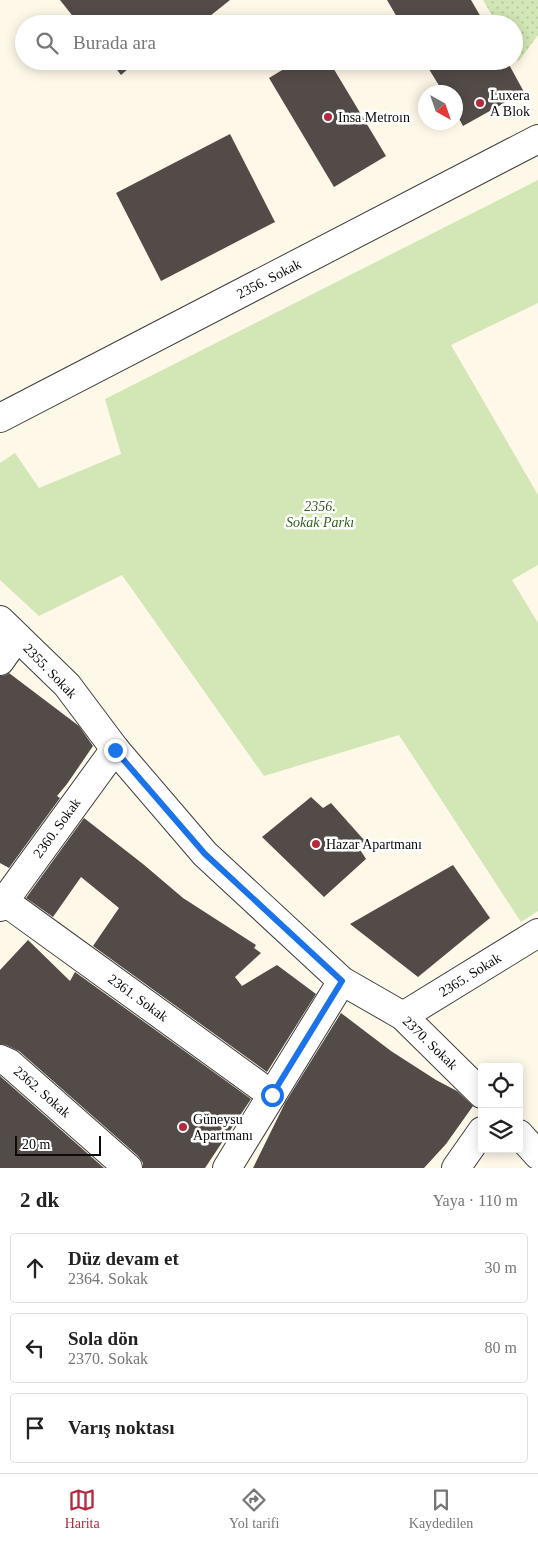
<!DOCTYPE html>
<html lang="tr">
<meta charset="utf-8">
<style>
:root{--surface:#fff;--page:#f2f2f2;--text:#222;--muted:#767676;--line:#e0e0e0;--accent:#b4293d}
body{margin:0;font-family:"Times New Roman",serif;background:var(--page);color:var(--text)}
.controls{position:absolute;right:15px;bottom:15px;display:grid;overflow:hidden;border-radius:5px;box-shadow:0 2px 12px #0003}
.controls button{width:45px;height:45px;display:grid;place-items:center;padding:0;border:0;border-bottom:1px solid var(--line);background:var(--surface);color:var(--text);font:25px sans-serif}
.compass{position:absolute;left:418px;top:85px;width:45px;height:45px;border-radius:50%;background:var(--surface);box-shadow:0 2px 12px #0003;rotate:140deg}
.scale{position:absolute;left:15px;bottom:12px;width:86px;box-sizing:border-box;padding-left:5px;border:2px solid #0b0b0b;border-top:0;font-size:14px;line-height:18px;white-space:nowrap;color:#0b0b0b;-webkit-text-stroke:4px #fff;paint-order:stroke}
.stop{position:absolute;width:15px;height:15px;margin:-11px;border:4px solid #1a73e8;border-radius:50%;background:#fff}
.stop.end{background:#1a73e8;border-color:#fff;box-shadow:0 1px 5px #0008}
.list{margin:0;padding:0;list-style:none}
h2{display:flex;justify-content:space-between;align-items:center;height:65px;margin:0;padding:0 20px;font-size:21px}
h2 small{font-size:16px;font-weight:400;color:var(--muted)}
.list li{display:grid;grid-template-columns:32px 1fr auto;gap:15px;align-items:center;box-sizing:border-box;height:70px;margin:0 10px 10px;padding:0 10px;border:1px solid var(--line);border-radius:5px}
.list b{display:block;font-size:19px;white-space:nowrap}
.list p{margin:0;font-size:16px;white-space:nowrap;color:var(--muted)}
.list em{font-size:16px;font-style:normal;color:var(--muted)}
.icon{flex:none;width:28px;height:28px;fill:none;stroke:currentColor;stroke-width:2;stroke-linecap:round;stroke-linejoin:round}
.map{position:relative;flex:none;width:538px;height:1168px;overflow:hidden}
.search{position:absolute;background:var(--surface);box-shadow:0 2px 12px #0003;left:15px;right:15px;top:15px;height:55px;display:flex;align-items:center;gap:12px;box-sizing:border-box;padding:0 18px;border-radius:28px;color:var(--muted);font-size:19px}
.sheet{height:305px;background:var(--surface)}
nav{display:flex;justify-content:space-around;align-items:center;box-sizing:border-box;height:70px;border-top:1px solid var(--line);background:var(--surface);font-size:14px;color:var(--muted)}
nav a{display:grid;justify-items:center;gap:2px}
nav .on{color:var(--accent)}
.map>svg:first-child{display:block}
.grass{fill:url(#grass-dots)}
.park{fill:#d3e6b5}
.building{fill:#534b47}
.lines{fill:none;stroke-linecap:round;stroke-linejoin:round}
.minor-casing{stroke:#3e3e3e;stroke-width:30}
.minor{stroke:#fff;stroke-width:28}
.route{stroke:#1a73e8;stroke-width:6}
.poi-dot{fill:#b4293d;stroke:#fff;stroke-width:2}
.labels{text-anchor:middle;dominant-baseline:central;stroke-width:5;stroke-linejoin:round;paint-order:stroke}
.poi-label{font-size:14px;fill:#0b0b0b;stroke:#fff;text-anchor:start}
.street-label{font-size:14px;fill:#0b0b0b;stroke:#fff}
.park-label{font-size:14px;font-style:italic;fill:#325f1e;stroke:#fff}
</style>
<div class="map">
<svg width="538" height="1168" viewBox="0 0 538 1168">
<defs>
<pattern id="grass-dots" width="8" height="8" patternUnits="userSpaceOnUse" patternTransform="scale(1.25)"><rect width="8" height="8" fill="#d3e6b5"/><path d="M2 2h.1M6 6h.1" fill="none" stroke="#b4c49a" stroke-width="1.8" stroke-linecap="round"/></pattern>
</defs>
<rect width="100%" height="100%" fill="#fef8e9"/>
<polygon class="grass" points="483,0 538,0 538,35 518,62 514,55 514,24 497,24"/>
<polygon class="park" points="538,180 538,303 451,345 538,495 538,565 512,580 538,623 538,911 521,922 399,735 264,776 122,575 39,616 0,580 0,463 15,453 39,488 121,454 105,399"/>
<g class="building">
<polygon points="60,0 230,0 200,24 79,24"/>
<polygon points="387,0 471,0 485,24 401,24"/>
<polygon points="110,61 137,61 121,75"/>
<polygon points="297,61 329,61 386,156 334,187 269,78"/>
<polygon points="424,61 507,61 524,92 463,126 456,113 456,92 443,92"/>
<polygon points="230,134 275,222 161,281 116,193"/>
<polygon points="9,673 79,726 93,746 67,784 57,796 60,798 9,868 0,863 0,676 6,675"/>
<polygon points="311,797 323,808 331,803 364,840 359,848 366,859 324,897 262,837"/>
<polygon points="84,818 143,864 183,898 256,945 254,948 261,953 235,977 242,986 277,965 316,994 267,1072 93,946 119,908 81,877 53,917 26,898"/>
<polygon points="453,865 490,918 418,977 350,924"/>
<polygon points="28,940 70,981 75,972 251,1099 205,1168 143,1168 143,1163 138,1156 19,1051 6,1045 0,1044 0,970"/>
<polygon points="341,1013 391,1051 436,1080 457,1091 473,1106 446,1144 424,1168 253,1168 285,1103"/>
<polygon points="0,1076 104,1168 0,1168"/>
</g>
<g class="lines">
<defs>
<g id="minor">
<polyline points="0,418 538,139"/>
<polyline points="0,620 67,685 115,749 205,854 342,981 403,1016 482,1094"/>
<polyline points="0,661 17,637"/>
<polyline points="4,901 272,1095"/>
<polyline points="0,907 115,749"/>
<polyline points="403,1016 538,933"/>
<polyline points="0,1059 9,1063 128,1168"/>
<polyline points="519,1134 538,1155"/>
<polyline points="227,1168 342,981"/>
<polyline points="456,1168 482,1131"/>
</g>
</defs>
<use href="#minor" class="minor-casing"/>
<use href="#minor" class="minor"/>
</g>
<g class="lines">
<polyline class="route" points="115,750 205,854 342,981 272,1095"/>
</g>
<g class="poi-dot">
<circle cx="480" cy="103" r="5"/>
<circle cx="328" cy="117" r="5"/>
<circle cx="316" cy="844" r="5"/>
<circle cx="183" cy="1127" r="5"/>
</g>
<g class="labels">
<g class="poi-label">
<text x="490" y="95">Luxera<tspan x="490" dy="16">A Blok</tspan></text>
<text x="338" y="117">Insa Metroın</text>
<text x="326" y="844">Hazar Apartmanı</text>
<text x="193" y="1119">Güneysu<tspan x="193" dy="16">Apartmanı</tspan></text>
</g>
<g class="street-label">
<text transform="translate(269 279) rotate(-27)">2356. Sokak</text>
<text transform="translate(50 671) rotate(46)">2355. Sokak</text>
<text transform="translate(57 828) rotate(-54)">2360. Sokak</text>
<text transform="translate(470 975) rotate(-32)">2365. Sokak</text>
<text transform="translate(138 998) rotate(36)">2361. Sokak</text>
<text transform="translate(430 1043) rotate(44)">2370. Sokak</text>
<text transform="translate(42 1092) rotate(41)">2362. Sokak</text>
</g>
<g class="park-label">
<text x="320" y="506">2356.<tspan x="320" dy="16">Sokak Parkı</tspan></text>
</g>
</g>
</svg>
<div class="controls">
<button><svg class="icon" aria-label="locate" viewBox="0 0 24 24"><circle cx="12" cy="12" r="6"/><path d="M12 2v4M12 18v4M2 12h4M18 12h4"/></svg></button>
<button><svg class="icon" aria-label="layers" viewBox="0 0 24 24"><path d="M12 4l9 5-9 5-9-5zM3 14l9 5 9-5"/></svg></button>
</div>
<svg class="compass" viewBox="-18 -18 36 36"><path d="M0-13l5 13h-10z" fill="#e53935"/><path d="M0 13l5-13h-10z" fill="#767676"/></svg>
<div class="scale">20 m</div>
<div class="stop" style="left:272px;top:1095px"></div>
<div class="stop end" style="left:115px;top:750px"></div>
<div class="search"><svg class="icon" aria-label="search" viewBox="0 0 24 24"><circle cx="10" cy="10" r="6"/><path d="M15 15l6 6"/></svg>Burada ara</div>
</div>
<section class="sheet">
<h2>2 dk<small>Yaya · 110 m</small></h2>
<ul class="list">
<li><svg class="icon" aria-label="ahead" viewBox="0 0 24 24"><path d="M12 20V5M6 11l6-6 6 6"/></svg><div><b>Düz devam et</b><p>2364. Sokak</p></div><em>30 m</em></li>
<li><svg class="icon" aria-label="left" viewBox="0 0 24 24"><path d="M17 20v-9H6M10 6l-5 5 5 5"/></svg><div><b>Sola dön</b><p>2370. Sokak</p></div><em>80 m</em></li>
<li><svg class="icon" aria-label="arrive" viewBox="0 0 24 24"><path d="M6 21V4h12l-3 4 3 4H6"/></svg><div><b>Varış noktası</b></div></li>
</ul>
</section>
<nav>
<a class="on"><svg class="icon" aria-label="map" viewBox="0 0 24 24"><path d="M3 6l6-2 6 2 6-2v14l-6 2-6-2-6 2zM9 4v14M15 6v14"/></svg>Harita</a>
<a><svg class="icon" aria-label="directions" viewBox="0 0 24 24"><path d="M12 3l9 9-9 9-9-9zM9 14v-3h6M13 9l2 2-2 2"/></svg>Yol tarifi</a>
<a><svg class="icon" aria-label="saved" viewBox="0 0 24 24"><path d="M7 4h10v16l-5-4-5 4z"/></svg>Kaydedilen</a>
</nav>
